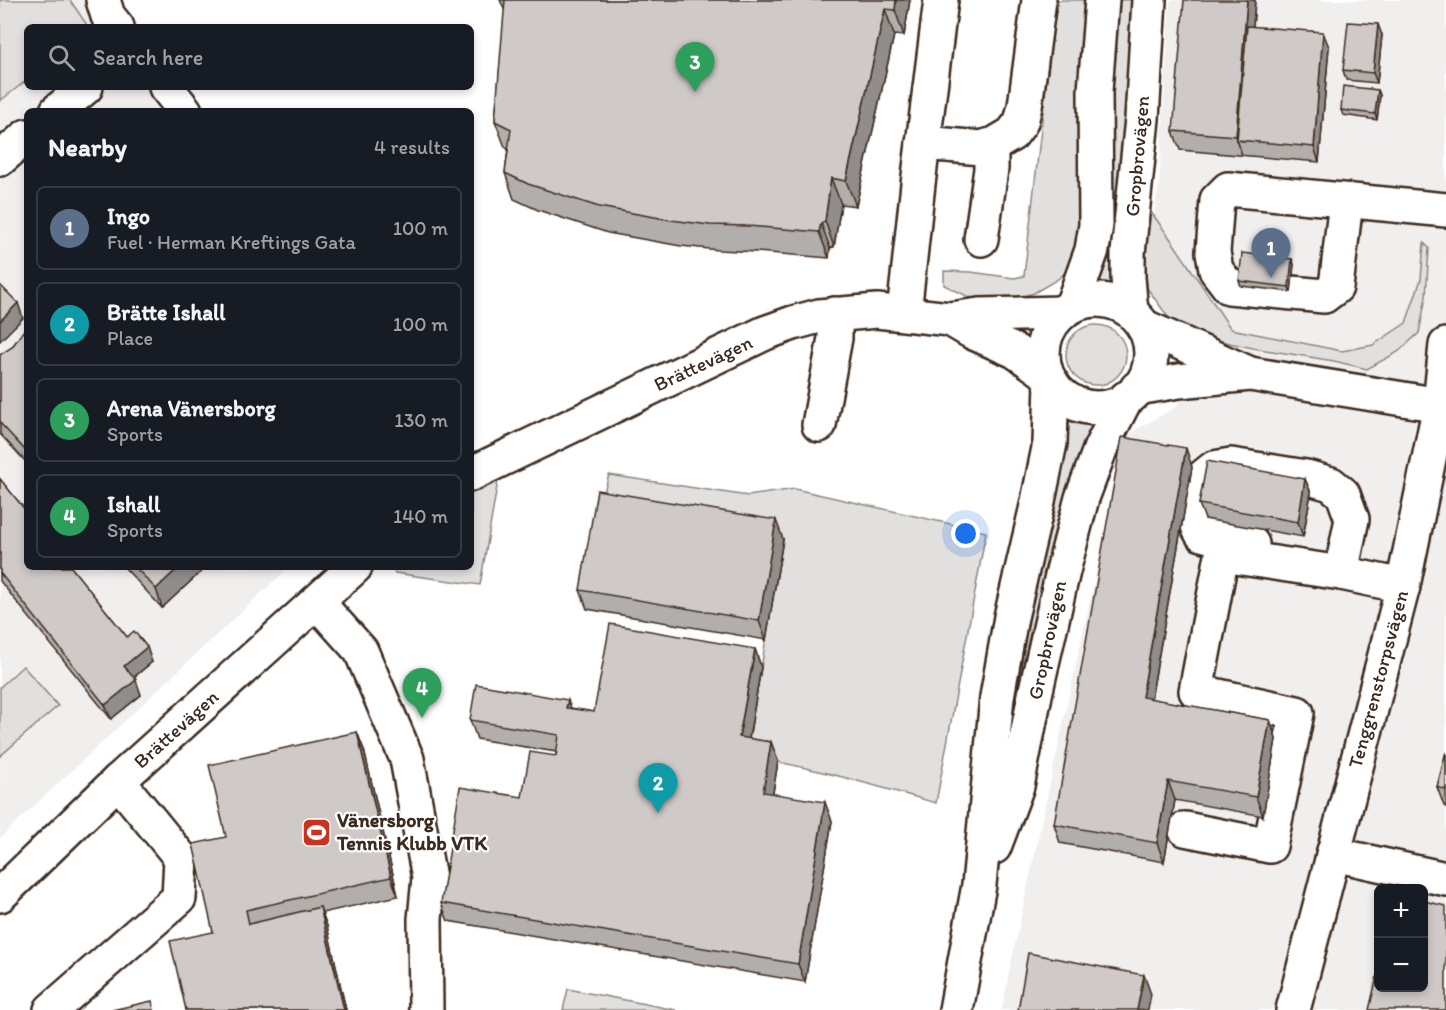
<!DOCTYPE html>
<meta charset="utf-8">
<style>
:root{--surface:#171b24;--page:#20242c;--text:#f1f3f6;--muted:#9ea1a6;--line:#363941;--accent:#db2777}
body{margin:0;font-family:Itim,sans-serif;background:var(--page);color:var(--text)}
.controls{position:absolute;right:18px;bottom:18px;display:grid;overflow:hidden;border-radius:9px;box-shadow:0 3px 9px #0003}
.controls button{width:54px;height:54px;display:grid;place-items:center;padding:0;border:0;border-bottom:2px solid var(--line);background:var(--surface);color:var(--text);font:30px sans-serif}
.you{position:absolute;left:966px;top:534px;width:21px;height:21px;margin:-15px;border:4px solid #fff;border-radius:50%;background:#1a73e8;box-shadow:0 0 0 9px #1a73e833}
.badge{display:grid;place-items:center;width:39px;height:39px;border-radius:50%;background:var(--accent);color:#fff;font-size:20px;font-weight:700}
.pin{position:absolute;translate:-50% -50px;filter:drop-shadow(0 2px 3px #0008)}
.pin::after{content:'';position:absolute;top:32px;width:21px;height:18px;background:inherit;clip-path:polygon(0 0,100% 0,50% 100%)}
.list{margin:0;padding:0;list-style:none}
h2{display:flex;justify-content:space-between;align-items:center;height:78px;margin:0;padding:0 24px;font-size:26px}
h2 small{font-size:20px;font-weight:400;color:var(--muted)}
.list li{display:grid;grid-template-columns:39px 1fr auto;gap:18px;align-items:center;box-sizing:border-box;height:84px;margin:0 12px 12px;padding:0 12px;border:2px solid var(--line);border-radius:9px}
.list b{display:block;font-size:22px;white-space:nowrap}
.list p{margin:0;font-size:20px;white-space:nowrap;color:var(--muted)}
.list em{font-size:20px;font-style:normal;color:var(--muted)}
.icon{flex:none;width:33px;height:33px;fill:none;stroke:currentColor;stroke-width:2;stroke-linecap:round;stroke-linejoin:round}
.map{position:relative;flex:none;width:1446px;height:1010px;overflow:hidden}
.search{position:absolute;background:var(--surface);box-shadow:0 3px 9px #0003;left:24px;top:24px;width:450px;height:66px;display:flex;align-items:center;gap:15px;box-sizing:border-box;padding:0 21px;border-radius:9px;color:var(--muted);font-size:22px}
.panel{position:absolute;background:var(--surface);box-shadow:0 3px 9px #0003;left:24px;top:108px;width:450px;height:462px;border-radius:9px}
.map>svg:first-child{display:block}
.built{fill:#f1efee;fill-rule:evenodd}
.green{fill:#e2e0de;stroke:#8e857e;stroke-width:1.5}
.lines{fill:none;stroke-linecap:round;stroke-linejoin:round}
.minor-casing{stroke:#3b2a1e;stroke-width:38}
.minor{stroke:#fff;stroke-width:33}
.wall{fill:#b2aeab;stroke:#3b2a1e;stroke-width:1.5}
.shaded-wall{fill:#918d8b;stroke:#3b2a1e;stroke-width:1.5}
.building{fill:#cfcac7;stroke:#3b2a1e;stroke-width:1.5}
.labels{text-anchor:middle;dominant-baseline:central;stroke-width:4.5;stroke-linejoin:round;paint-order:stroke}
.street-label{font-size:20px;fill:#3b2a1e;stroke:#fff}
.poi-label{font-size:20px;font-weight:bold;fill:#3b2a1e;stroke:#fff;text-anchor:start}
</style>
<div class="map">
<svg width="1446" height="1010" viewBox="0 0 1446 1010">
<rect width="100%" height="100%" fill="#fff"/>
<filter id="ink" filterUnits="userSpaceOnUse"><feTurbulence type="fractalNoise" baseFrequency=".0167" numOctaves="2"/><feDisplacementMap in="SourceGraphic" scale="12" xChannelSelector="R" yChannelSelector="G"/><feConvolveMatrix kernelMatrix="1 2 1 2 8 2 1 2 1" color-interpolation-filters="sRGB"/></filter>
<g filter="url(#ink)">
<g class="built">
<polygon points="0,0 109,0 103,27 27,27 27,87 149,87 167,111 27,111 27,567 289,567 0,838"/>
<path d="M1170 0H1446V1010H1002L1010 967 1126 435 1176 407 1221 328 1151 235 1159 183ZM1378 888H1424V988H1378Z"/>
</g>
<g class="green">
<polygon points="0,0 70,0 87,25 87,27 27,27 27,80 0,101"/>
<polygon points="1056,0 1087,0 1085,220 1073,266 1058,279 1034,293 1008,300 971,298 944,285 944,271 971,272 1014,278 1024,276"/>
<polygon points="1111,0 1135,0 1120,195 1111,285 1093,285"/>
<polygon points="1146,205 1172,241 1231,329 1342,351 1373,345 1406,323 1421,279 1424,243 1429,248 1426,297 1419,333 1398,352 1367,369 1334,361 1253,348 1192,335 1171,321 1147,288 1144,245"/>
<circle cx="1096" cy="355" r="30"/>
<polygon points="1071,414 1094,424 1022,705 1012,702"/>
<polygon points="499,475 480,585 395,573 391,567 471,567 471,488"/>
<path d="M609 475 748 496 795 489 986 532 936 803C873 785 811 767 746 756L783 539 604 491Z"/>
<polygon points="23,666 58,706 0,756 0,687"/>
<polygon points="568,989 676,1010 563,1010"/>
</g>
<g class="lines">
<defs>
<g id="minor">
<polyline points="103,0 108,16 117,27"/>
<polyline points="166,87 185,111"/>
<polyline points="57,111 86,87"/>
<polyline points="923,143 982,148 995,144 1012,134 1021,122 1025,106 1039,0"/>
<polyline points="0,159 27,136"/>
<polyline points="1346,201 1336,287 1324,296 1229,287 1216,270 1213,252 1217,200 1228,189 1446,210"/>
<polyline points="981,239 991,169 991,156 987,146"/>
<circle cx="1097" cy="354" r="54"/>
<polyline points="1072,306 1092,250 1096,225 1095,91 1102,0"/>
<polyline points="1131,312 1128,278 1128,253 1142,119 1149,0"/>
<polyline points="904,313 918,184 941,0"/>
<polyline points="950,319 972,332 1015,351 1046,373"/>
<polyline points="1143,326 1248,373"/>
<polyline points="1137,388 1179,381 1250,374 1446,406"/>
<polyline points="819,425 835,338 835,314"/>
<polyline points="471,474 765,333 793,323 819,316 877,311 950,319 979,315 1062,313"/>
<path d="M1252 544 1217 538 1202 534C1191 518 1199 493 1204 476L1214 468 1231 465 1306 477 1331 484 1343 494 1352 519 1341 573"/>
<polyline points="317,602 361,651 407,759 429,878 425,919 426,1010"/>
<polyline points="1185,829 1270,846 1297,713 1196,691 1222,555 1341,573 1403,586"/>
<polyline points="994,847 1017,786 1036,690 1063,571 1082,498 1101,447 1126,398"/>
<polyline points="1333,854 1446,879"/>
<polyline points="0,895 118,781 355,567"/>
<polyline points="51,1010 179,898 181,858 118,781"/>
<polyline points="956,1010 979,885 997,697 1011,617 1037,506 1050,443 1052,383"/>
<polyline points="1293,1010 1403,586 1440,405 1446,345"/>
</g>
</defs>
<use href="#minor" class="minor-casing"/>
<use href="#minor" class="minor"/>
</g>
<g class="wall">
<polygon points="500,0 910,0 904,36 894,35 856,206 841,204 834,247 830,248 829,258 757,252 719,250 681,246 608,233 538,210 514,199 505,173 508,149 505,147 495,121 505,11"/>
<polygon points="1255,0 1253,27 1329,47 1319,162 1180,150 1173,131"/>
<polygon points="1382,35 1377,83 1346,80 1343,70"/>
<polygon points="1378,90 1380,95 1377,120 1343,115 1341,110"/>
<polygon points="1292,259 1294,264 1291,292 1241,286 1239,281"/>
<polygon points="27,326 27,463 0,434 0,355 12,347"/>
<polygon points="1192,467 1151,699 1270,720 1276,739 1263,816 1175,800 1164,862 1060,843 1054,824"/>
<polygon points="0,479 127,637 152,662 133,678 141,695 111,719 0,581"/>
<polygon points="1305,479 1311,493 1303,537 1205,519 1199,504"/>
<polygon points="783,539 766,640 587,609 580,590"/>
<polygon points="124,567 206,567 162,608"/>
<polygon points="755,649 761,667 749,739 771,742 778,761 773,793 832,821 805,982 448,921 441,903 522,797 556,756 556,752 477,739 470,720 571,708 594,712"/>
<polygon points="357,732 364,750 398,896 322,913 327,926 346,1010 186,1010 213,932"/>
<polygon points="1446,752 1446,807 1444,806 1437,787"/>
</g>
<g class="shaded-wall">
<polygon points="896,0 910,0 904,36 895,10"/>
<polygon points="1247,0 1255,0 1244,141 1237,140 1242,155 1236,136"/>
<polygon points="885,9 894,35 856,206 846,181"/>
<polygon points="1378,24 1382,35 1377,83 1373,73"/>
<polygon points="1323,32 1329,47 1319,162 1314,147"/>
<polygon points="1378,90 1380,95 1377,120 1375,114"/>
<polygon points="831,178 841,204 834,247 825,221"/>
<polygon points="821,223 830,248 829,258 819,232"/>
<polygon points="1292,259 1294,264 1291,292 1289,287"/>
<polygon points="18,303 23,318 0,341 0,321"/>
<polygon points="1186,448 1192,467 1148,716 1142,697"/>
<polygon points="1305,479 1311,493 1303,537 1298,522"/>
<polygon points="776,520 783,539 766,640 759,621"/>
<polygon points="179,567 206,567 162,608 156,589"/>
<polygon points="147,647 152,662 129,681 124,666"/>
<polygon points="755,649 761,667 746,756 739,737"/>
<polygon points="136,680 141,695 111,719 105,705"/>
<polygon points="568,700 575,719 566,708"/>
<polygon points="1270,720 1276,739 1263,816 1256,797"/>
<polygon points="357,732 364,750 398,896 391,877"/>
<polygon points="771,742 778,761 770,811 763,792"/>
<polygon points="1168,781 1175,800 1164,862 1157,843"/>
<polygon points="825,802 832,821 805,982 798,964"/>
<polygon points="320,907 327,926 346,1010 344,1010"/>
<polygon points="1144,975 1151,994 1148,1010 1137,1010"/>
</g>
<g class="building">
<polygon points="505,0 896,0 895,10 885,9 846,181 831,178 825,221 821,223 819,232 748,226 710,225 671,220 599,207 528,184 505,173 511,129 495,121"/>
<polygon points="1184,0 1247,0 1236,136 1173,131"/>
<polygon points="1348,22 1378,24 1373,73 1343,70"/>
<polygon points="1247,26 1323,32 1314,147 1237,140"/>
<polygon points="1343,86 1378,90 1375,114 1341,110"/>
<polygon points="1242,253 1292,259 1289,287 1239,281"/>
<polygon points="0,285 18,303 0,321"/>
<polygon points="27,326 27,452 0,423 0,355 12,347"/>
<polygon points="1122,437 1186,448 1142,697 1270,720 1256,797 1168,781 1157,843 1054,824"/>
<polygon points="1207,461 1305,479 1298,522 1199,504"/>
<polygon points="0,479 27,512 27,567 71,567 127,637 134,631 147,647 124,666 136,680 105,705 0,573"/>
<polygon points="597,490 776,520 759,621 580,590"/>
<polygon points="135,567 179,567 156,589"/>
<polygon points="610,624 755,649 739,737 771,742 763,792 825,802 798,964 441,903 460,787 522,797 530,752 556,756 559,735 470,720 476,684 568,700 566,708 594,712"/>
<polygon points="357,732 391,877 246,910 249,924 320,907 344,1010 186,1010 170,941 213,932 193,844 226,837 209,765"/>
<polygon points="1446,752 1446,790 1437,787"/>
<polygon points="1424,901 1446,906 1446,1010 1369,1010 1378,972 1378,987 1424,987"/>
<polygon points="1028,953 1144,975 1137,1010 1018,1010"/>
<polygon points="152,1001 154,1010 112,1010"/>
</g>
</g>
<defs>
<symbol id="stadium-square" viewBox="-11 -11 22 22"><rect x="-9" y="-9" width="18" height="18" rx="4" fill="#c8321e" stroke="#fff"/><path d="M0-5a6.5 5 0 1 0 0 10a6.5 5 0 1 0 0-10ZM-3.5-1.8h7v3.6h-7Z" fill="#fff"/></symbol>
</defs>
<g fill-rule="evenodd">
<use href="#stadium-square" x="300" y="816" width="33" height="33"/>
</g>
<g class="labels">
<g class="street-label">
<text transform="translate(1137 156) rotate(-85)">Gropbrovägen</text>
<text transform="translate(703 363) rotate(-25)">Brättevägen</text>
<text transform="translate(1047 640) rotate(-78)">Gropbrovägen</text>
<text transform="translate(1378 679) rotate(-75)">Tenggrenstorpsvägen</text>
<text transform="translate(176 729) rotate(-42)">Brättevägen</text>
</g>
<g class="poi-label">
<text x="337" y="820">Vänersborg<tspan x="337" dy="23">Tennis Klubb VTK</tspan></text>
</g>
</g>
</svg>
<div class="controls">
<button>+</button>
<button>−</button>
</div>
<div class="you"></div>
<div class="pin badge" style="left:1271px;top:278px;background:#5c6f8a">1</div>
<div class="pin badge" style="left:658px;top:813px;background:#0f9aa8">2</div>
<div class="pin badge" style="left:695px;top:92px;background:#2e9e5b">3</div>
<div class="pin badge" style="left:422px;top:718px;background:#2e9e5b">4</div>
<div class="search"><svg class="icon" aria-label="search" viewBox="0 0 24 24"><circle cx="10" cy="10" r="6"/><path d="M15 15l6 6"/></svg>Search here</div>
<section class="panel">
<h2>Nearby<small>4 results</small></h2>
<ul class="list">
<li><span class="badge" style="background:#5c6f8a">1</span><div><b>Ingo</b><p>Fuel · Herman Kreftings Gata</p></div><em>100 m</em></li>
<li><span class="badge" style="background:#0f9aa8">2</span><div><b>Brätte Ishall</b><p>Place</p></div><em>100 m</em></li>
<li><span class="badge" style="background:#2e9e5b">3</span><div><b>Arena Vänersborg</b><p>Sports</p></div><em>130 m</em></li>
<li><span class="badge" style="background:#2e9e5b">4</span><div><b>Ishall</b><p>Sports</p></div><em>140 m</em></li>
</ul>
</section>
</div>
